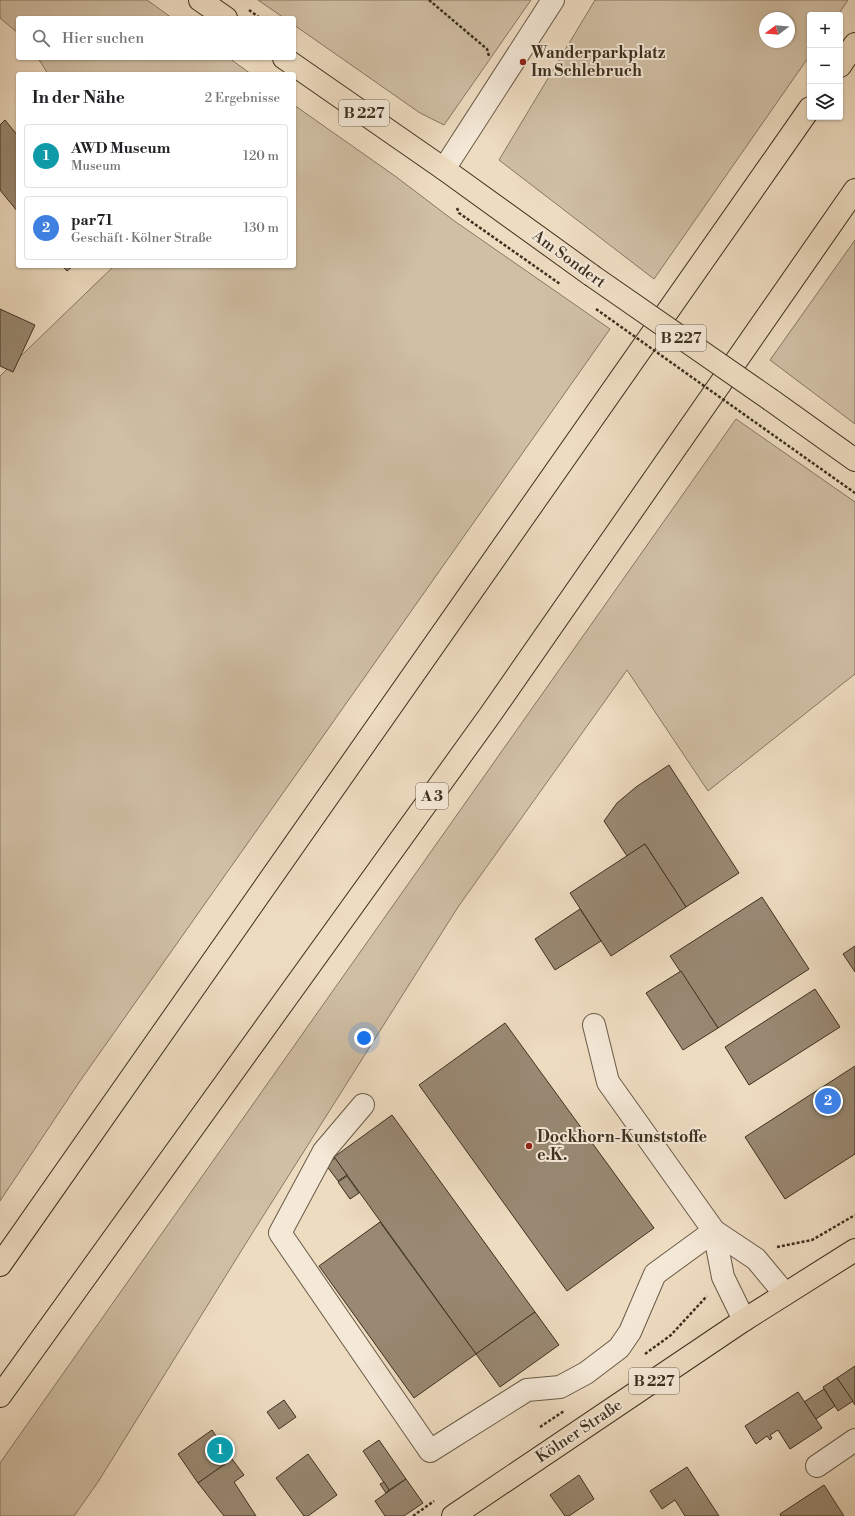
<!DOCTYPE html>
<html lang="de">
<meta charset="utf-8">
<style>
:root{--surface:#fff;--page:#f6f6f6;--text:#202124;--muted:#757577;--line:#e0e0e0;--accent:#d93025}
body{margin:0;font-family:"Libre Bodoni",serif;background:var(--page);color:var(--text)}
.controls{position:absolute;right:12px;top:12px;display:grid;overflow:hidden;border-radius:4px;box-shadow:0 1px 3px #0004}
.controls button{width:36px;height:36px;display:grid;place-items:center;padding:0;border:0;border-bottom:1px solid var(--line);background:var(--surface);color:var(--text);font:20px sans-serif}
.compass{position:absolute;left:759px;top:12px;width:36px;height:36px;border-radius:50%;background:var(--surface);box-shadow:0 1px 3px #0004;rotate:254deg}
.you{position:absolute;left:364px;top:1038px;width:14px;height:14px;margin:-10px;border:3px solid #fff;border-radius:50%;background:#1a73e8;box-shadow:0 0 0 6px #1a73e833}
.badge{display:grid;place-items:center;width:26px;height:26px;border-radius:50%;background:var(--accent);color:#fff;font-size:13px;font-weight:700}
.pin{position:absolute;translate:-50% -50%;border:2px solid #fff;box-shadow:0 1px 4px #0006}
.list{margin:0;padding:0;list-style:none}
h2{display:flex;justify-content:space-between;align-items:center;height:52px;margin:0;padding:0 16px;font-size:17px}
h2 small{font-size:13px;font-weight:400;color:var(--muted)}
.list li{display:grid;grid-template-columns:26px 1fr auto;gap:12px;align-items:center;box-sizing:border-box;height:64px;margin:0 8px 8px;padding:0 8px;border:1px solid var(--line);border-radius:4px}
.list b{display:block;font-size:15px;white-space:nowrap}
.list p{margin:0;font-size:13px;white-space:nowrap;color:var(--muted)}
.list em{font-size:13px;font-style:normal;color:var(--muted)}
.icon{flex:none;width:22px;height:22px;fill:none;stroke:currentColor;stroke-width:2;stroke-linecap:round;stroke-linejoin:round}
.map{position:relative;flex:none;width:855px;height:1516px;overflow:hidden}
.search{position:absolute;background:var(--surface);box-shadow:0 1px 3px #0004;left:16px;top:16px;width:280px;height:44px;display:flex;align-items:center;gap:10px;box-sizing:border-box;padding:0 14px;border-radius:4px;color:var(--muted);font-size:15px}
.panel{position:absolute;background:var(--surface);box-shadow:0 1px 3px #0004;left:16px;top:72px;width:280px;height:196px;border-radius:4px}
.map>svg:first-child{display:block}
.green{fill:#d0bfa5;stroke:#867862;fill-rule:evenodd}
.building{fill:#998973;stroke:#3d301f}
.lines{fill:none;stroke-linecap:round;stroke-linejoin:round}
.minor-casing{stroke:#695b48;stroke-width:24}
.major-casing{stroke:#3d301f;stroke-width:24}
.highway-casing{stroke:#3d301f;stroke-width:24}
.path{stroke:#3d301f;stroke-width:2.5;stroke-dasharray:3 2;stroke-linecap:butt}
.minor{stroke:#f4e8d7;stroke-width:22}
.major{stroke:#eedcc1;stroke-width:22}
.highway{stroke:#eedcc1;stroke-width:22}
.major-bridge-casing{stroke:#3d301f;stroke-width:24;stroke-linecap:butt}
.path-bridge{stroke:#3d301f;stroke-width:2.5;stroke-dasharray:3 2;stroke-linecap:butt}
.major-bridge{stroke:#eedcc1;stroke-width:22}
.poi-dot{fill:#8f2418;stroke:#f4e8d7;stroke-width:1.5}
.labels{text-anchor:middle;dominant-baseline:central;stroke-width:4;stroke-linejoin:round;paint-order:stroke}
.shield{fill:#f4e8d7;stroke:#746756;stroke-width:1}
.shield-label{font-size:15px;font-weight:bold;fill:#3d301f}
.poi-label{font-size:16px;font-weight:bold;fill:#3d301f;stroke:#f4e8d7;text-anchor:start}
.street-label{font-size:16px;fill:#3d301f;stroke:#f4e8d7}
</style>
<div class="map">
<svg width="855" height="1516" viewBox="0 0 855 1516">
<rect width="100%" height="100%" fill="#eedcc1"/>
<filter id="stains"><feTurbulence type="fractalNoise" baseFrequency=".005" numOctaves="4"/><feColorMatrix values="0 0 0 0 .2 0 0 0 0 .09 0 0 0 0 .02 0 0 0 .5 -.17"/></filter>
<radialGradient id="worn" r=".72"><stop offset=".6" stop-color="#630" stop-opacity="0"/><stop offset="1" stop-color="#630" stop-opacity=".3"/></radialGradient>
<g class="green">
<polygon points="0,0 147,0 172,18 18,18 18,33 0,18"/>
<polygon points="258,0 531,0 444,125 420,113 294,25 294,18 284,18"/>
<path d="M595 0H848L838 15H810V55L654 279 499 160ZM765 18H789V42H765Z"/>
<polygon points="38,58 229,58 251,74 48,74"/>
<polygon points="294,105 395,176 453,220 610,329 80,1081 0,1201 0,376 114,266 294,266"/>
<polygon points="855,240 855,424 770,360"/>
<polygon points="736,419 855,502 855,674 708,791 627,670 458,907 248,1240 98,1482 74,1516 0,1516 0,1463"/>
</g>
<g class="building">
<polygon points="5,120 18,136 18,212 0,190 0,125"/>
<polygon points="62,266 73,266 67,271"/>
<polygon points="0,309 35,325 13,372 0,366"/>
<polygon points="669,765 739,873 686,907 645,844 627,856 604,821 617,803 636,787"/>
<polygon points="645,844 686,907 611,956 570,893"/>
<polygon points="762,897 809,969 718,1028 670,956"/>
<polygon points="580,909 601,941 555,970 535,939"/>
<polygon points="855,946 855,972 843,954"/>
<polygon points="681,971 718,1028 683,1050 646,993"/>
<polygon points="815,989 840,1027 749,1085 725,1047"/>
<polygon points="505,1023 654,1228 567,1291 419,1085"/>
<polygon points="855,1066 855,1154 785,1199 745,1137"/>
<polygon points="392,1115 535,1312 476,1354 334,1157"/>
<polygon points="335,1158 347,1175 338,1181 326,1165"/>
<polygon points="347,1176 359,1193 350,1199 338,1182"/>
<polygon points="380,1222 476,1354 414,1398 319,1266"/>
<polygon points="535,1312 559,1345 500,1387 476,1354"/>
<polygon points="855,1366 855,1405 837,1378"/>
<polygon points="837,1378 853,1401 838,1411 823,1387"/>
<polygon points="824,1389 835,1406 816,1419 804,1402"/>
<polygon points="798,1392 822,1428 790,1449 778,1430 770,1435 772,1438 770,1440 767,1436 756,1444 745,1426"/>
<polygon points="284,1400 296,1417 279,1429 267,1412"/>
<polygon points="212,1430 232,1459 198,1483 178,1454"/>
<polygon points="379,1440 406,1479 389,1490 363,1451"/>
<polygon points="308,1454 337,1495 308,1516 304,1516 276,1478"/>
<polygon points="232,1459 244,1475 234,1482 256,1516 224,1516 198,1483"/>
<polygon points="687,1467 719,1516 685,1516 675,1500 662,1509 650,1491"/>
<polygon points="579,1475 594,1499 569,1516 565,1516 550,1495"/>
<polygon points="406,1479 423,1503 404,1516 385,1516 375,1501"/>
<polygon points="384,1482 389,1490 386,1493 380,1484"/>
<polygon points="824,1485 844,1516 781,1516 780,1514"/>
</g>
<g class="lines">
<defs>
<g id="minor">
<polyline points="444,169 553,0"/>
<polyline points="594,1025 608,1082 714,1231 756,1259 785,1294"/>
<polyline points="363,1105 324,1151 280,1233 430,1451 527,1390 560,1387 586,1373 619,1348 630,1332 655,1274 714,1231"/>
<polyline points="714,1231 723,1277 744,1320"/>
<polyline points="817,1466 855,1440"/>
</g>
<g id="major">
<polyline points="200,0 226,18"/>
<polyline points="284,58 444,169 591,275"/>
<polyline points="771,400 855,460"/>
<polyline points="453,1516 744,1320 855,1250"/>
</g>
<g id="highway">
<polyline points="840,66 855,44"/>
<polyline points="0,1265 810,108"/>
<polyline points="0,1396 490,715 855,190"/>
</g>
</defs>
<use href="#minor" class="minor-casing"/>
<use href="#major" class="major-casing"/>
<use href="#highway" class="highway-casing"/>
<g class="path">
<polyline points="429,0 487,49 489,56"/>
<polyline points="249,10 260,18"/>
<polyline points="457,208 459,213 560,284"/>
<polyline points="759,425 855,493"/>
<polyline points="777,1247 812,1240 855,1215"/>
<polyline points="645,1354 671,1335 707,1296"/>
<polyline points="540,1427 564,1411"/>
<polyline points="413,1516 434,1501"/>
</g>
<use href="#minor" class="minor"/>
<use href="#major" class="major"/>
<use href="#highway" class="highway"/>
<defs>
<polyline id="major-bridge" points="591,275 771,400"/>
</defs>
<use href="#major-bridge" class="major-bridge-casing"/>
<polyline class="path-bridge" points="596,309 759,425"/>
<use href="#major-bridge" class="major-bridge"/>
</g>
<g class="poi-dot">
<circle cx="523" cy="62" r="4"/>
<circle cx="529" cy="1146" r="4"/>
</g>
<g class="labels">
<g class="shield">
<rect x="339" y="100" width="50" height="26" rx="3"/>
<rect x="656" y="325" width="50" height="26" rx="3"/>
<rect x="416" y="783" width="32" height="26" rx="3"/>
<rect x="629" y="1368" width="50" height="26" rx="3"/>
</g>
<g class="shield-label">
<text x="364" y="113">B 227</text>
<text x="681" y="338">B 227</text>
<text x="432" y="796">A 3</text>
<text x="654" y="1381">B 227</text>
</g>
<g class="poi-label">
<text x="531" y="53">Wanderparkplatz<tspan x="531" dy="18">Im Schlebruch</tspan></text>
<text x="537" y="1137">Dockhorn-Kunststoffe<tspan x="537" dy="18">e.K.</tspan></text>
</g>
<g class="street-label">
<text transform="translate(569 259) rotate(36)">Am Sondert</text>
<text transform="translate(579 1431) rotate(-34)">Kölner Straße</text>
</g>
</g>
<rect width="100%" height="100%" filter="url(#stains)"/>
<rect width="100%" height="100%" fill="url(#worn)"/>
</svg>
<div class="controls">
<button>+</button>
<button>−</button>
<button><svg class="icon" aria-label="layers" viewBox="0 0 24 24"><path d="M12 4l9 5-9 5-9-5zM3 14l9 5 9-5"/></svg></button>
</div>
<svg class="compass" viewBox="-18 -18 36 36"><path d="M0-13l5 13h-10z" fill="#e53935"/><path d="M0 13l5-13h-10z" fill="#757577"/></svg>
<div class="you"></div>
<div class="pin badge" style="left:220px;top:1450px;background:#0f9aa8">1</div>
<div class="pin badge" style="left:828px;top:1101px;background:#3f7fe0">2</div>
<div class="search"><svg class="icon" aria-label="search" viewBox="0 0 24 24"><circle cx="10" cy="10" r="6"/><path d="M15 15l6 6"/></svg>Hier suchen</div>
<section class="panel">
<h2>In der Nähe<small>2 Ergebnisse</small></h2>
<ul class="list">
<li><span class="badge" style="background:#0f9aa8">1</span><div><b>AWD Museum</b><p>Museum</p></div><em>120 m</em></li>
<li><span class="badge" style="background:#3f7fe0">2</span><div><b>par71</b><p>Geschäft · Kölner Straße</p></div><em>130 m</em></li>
</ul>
</section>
</div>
